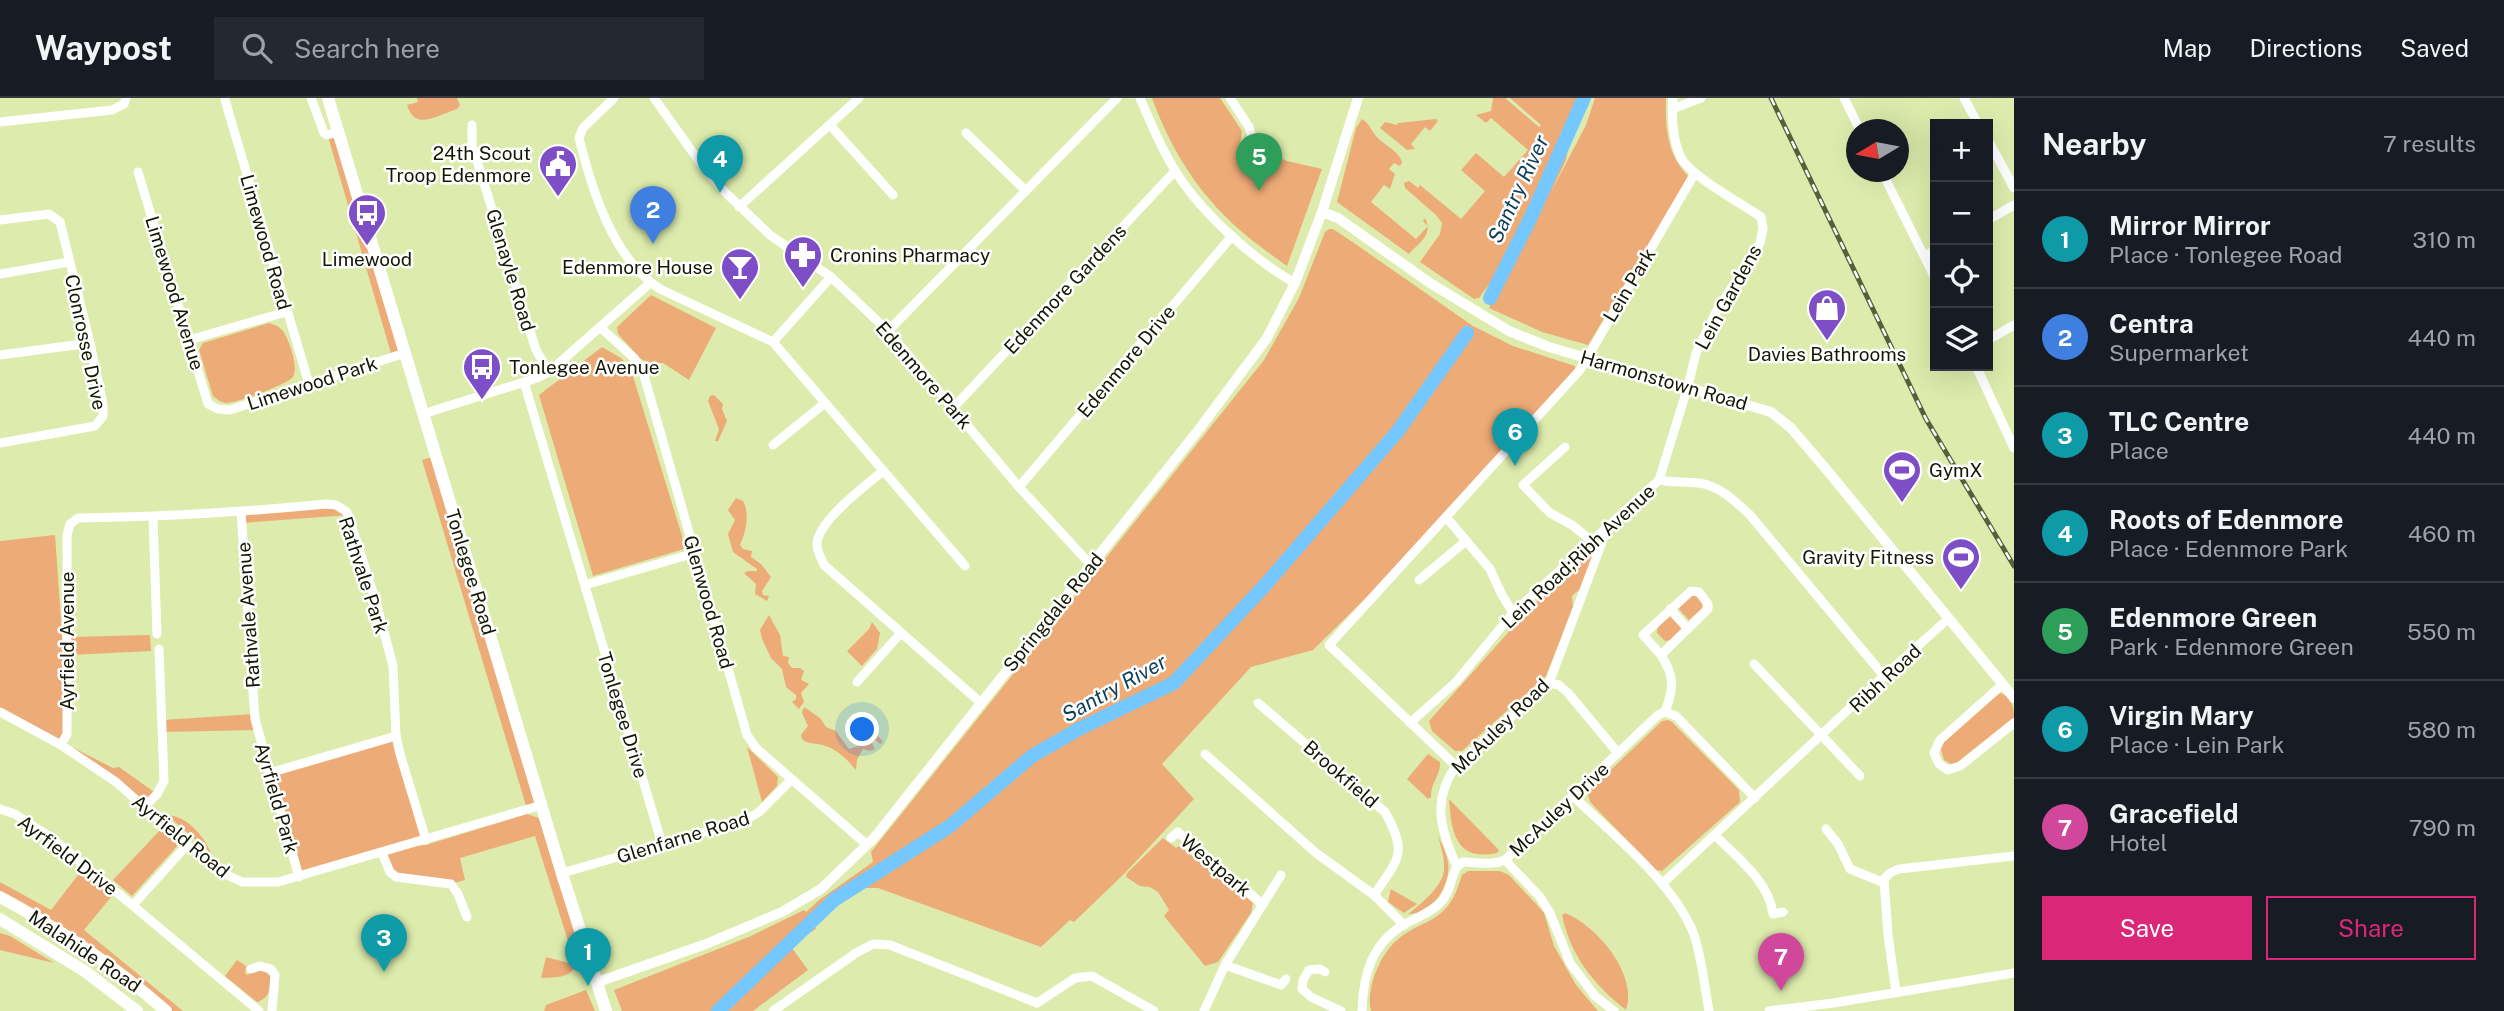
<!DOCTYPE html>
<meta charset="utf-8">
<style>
:root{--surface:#171b24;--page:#242831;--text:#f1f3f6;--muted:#9ea1a6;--line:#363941;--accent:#db2777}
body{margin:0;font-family:"Public Sans",sans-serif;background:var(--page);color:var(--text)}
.controls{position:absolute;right:21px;top:21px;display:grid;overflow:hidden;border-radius:0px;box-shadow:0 7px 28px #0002}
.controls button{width:63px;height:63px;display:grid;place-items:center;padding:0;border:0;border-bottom:2px solid var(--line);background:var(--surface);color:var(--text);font:35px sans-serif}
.compass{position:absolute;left:1846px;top:21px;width:63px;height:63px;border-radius:50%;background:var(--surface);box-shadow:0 7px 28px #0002;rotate:260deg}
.you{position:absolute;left:863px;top:632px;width:24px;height:24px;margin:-18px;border:5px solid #fff;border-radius:50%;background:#1a73e8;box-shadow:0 0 0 10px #1a73e833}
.badge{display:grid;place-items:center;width:46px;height:46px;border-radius:50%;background:var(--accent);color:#fff;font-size:23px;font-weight:700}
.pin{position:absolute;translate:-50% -58px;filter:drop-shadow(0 2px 4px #0008)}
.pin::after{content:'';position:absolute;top:37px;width:24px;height:21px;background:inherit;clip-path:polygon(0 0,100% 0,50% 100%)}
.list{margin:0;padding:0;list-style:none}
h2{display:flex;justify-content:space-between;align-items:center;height:91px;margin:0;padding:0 28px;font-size:30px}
h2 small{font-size:23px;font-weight:400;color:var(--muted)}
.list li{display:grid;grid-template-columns:46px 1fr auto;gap:21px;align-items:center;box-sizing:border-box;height:98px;padding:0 28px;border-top:2px solid var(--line)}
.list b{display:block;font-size:26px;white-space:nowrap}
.list p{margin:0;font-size:23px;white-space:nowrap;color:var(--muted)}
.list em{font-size:23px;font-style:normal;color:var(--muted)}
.actions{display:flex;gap:14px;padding:21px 28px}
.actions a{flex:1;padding:16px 0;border:2px solid var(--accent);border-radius:0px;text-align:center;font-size:24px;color:var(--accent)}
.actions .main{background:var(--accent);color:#fff}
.icon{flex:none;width:38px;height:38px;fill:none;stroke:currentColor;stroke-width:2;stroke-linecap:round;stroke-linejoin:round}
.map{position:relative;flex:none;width:2014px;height:913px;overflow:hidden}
header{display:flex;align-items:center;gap:42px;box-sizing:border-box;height:98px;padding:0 35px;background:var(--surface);border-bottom:2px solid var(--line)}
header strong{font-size:33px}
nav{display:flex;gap:38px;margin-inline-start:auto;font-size:24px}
.search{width:490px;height:63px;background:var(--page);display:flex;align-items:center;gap:18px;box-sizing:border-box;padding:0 24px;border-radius:0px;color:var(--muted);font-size:26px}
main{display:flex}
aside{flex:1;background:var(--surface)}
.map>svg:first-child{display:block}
.green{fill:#edab77}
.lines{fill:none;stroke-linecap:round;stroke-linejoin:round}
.river{stroke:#74c8ff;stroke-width:14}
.minor{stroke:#fff;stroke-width:9}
.tertiary{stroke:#fff;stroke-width:10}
.secondary{stroke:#fff;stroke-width:12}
.rail-casing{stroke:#575f3b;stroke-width:5}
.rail{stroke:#fff;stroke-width:2.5;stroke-dasharray:8;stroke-linecap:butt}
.labels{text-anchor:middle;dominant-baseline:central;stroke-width:5;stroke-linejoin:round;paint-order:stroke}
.poi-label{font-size:19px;fill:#141802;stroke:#fff;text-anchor:end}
.street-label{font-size:19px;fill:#141802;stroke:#fff}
.water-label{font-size:21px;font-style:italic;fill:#0d3e59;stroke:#fff}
</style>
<header>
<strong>Waypost</strong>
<div class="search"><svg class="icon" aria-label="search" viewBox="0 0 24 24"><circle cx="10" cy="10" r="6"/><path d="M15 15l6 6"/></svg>Search here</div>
<nav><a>Map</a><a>Directions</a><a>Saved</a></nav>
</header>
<main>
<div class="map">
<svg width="2014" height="913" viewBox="0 0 2014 913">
<rect width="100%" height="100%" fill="#ddecad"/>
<g class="green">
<path d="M417 0H457L460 7 457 11C437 17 415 34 407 7L418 4Z"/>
<path d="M1152 0H1220L1242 33 1240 47 1243 56 1254 58 1266 54 1287 63 1322 71 1287 168C1265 152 1242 136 1223 116 1191 84 1167 42 1152 0Z"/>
<path d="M1493 0H1505L1539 29 1541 27 1510 0H1578L1566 62 1551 94 1586 27 1595 0H1666C1665 30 1667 57 1689 79L1588 247 1542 234 1489 210 1515 151 1479 200 1474 201 1420 164 1440 136 1442 125 1436 117 1405 90 1404 85 1409 83 1418 90 1420 87 1461 121 1485 93 1461 72 1476 55 1504 79 1528 52 1491 20 1486 25 1476 17 1491 13Z"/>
<path d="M1362 21C1370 26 1371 33 1377 39 1385 48 1398 52 1402 64L1400 68 1394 65 1389 71 1395 76 1390 91 1384 87 1371 104 1416 141 1428 128 1423 123 1425 120C1434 138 1418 145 1409 156L1337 104 1356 30Z"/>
<polygon points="1436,21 1438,23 1430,33 1425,29 1411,46 1415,51 1407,52 1380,30 1385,24 1397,27 1398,25"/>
<polygon points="327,35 339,36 405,255 392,259"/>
<polygon points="1329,131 1333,131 1354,145 1473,228 1513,248 1575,268 1575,271 1381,485 1313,552 1251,569 1162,666 1194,701 1125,775 1074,824 1070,822 1041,849 878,790 867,790 865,787 813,825 816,831 790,847 808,872 753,913 622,913 614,892 751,838 804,812 806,814 819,802 873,764 871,754 1264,262 1299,200 1325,134"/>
<polygon points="651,197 716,230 689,282 663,265 650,265 641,261 618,236 617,229"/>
<path d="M269 225C275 227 279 228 283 233 289 242 299 269 293 279 288 286 237 305 227 305 222 305 216 301 213 298L199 252 203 245Z"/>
<polygon points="602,249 621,260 632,275 682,438 684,451 593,478 539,297"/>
<polygon points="714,297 723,306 722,311 727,323 718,343 715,343 719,331 708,303 710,298"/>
<polygon points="436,358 542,707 527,711 422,362"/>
<path d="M736 400 743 403C750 415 746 434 740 447L743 451 752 453 751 459 761 466 771 479 762 493 763 497 769 498 767 503 755 496 756 486 744 475 748 473H757V471L733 454 728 436 735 422 728 412Z"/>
<polygon points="326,406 348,417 242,425 241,414"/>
<polygon points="55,437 69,635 67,650 0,613 0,443"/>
<polygon points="1596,449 1580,491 1572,498 1573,509 1546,578 1462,653 1455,653 1432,633 1429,623 1530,510"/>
<polygon points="1690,497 1695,497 1702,504 1702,510 1689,522 1677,509"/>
<polygon points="769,517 780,537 783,558 789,559 788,565 792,570 800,570 804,573 801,582 809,586 801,595 804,604 799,611 792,604 796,601 796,597 786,589 782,571 771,560 762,541 760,532"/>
<polygon points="1669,517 1683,532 1672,542 1665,543 1657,535 1658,527"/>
<polygon points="872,524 880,535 877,551 862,568 847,553 869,531"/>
<polygon points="150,537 151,553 69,557 69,539"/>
<path d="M2000 595C2011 598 2014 609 2014 619L1957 665 1951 666 1944 662 1940 648 1945 642Z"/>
<path d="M804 609 820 620 826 629 836 633 849 651 858 648 860 643 856 632H860L866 639H869L870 633 865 621 870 618 873 620V631L883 644 880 646 875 642 872 645 875 651 870 653 863 651 857 662 856 672C845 659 835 649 818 646 812 645 808 646 802 641L801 637 808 628 802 615Z"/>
<polygon points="254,616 257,632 163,634 163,622"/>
<polygon points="1668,622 1672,624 1739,692 1740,704 1662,773 1656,772 1590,704 1588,697 1591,691 1662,623"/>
<polygon points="396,638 424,738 404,749 426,747 527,716 539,720 581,856 573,859 535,738 460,760 465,782 451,786 396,779 382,755 299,779 270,676"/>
<polygon points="747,649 778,679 777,688 762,704"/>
<polygon points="74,650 113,670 119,669 157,696 145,709 68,651"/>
<path d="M1428 656 1440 664C1441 677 1430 686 1431 699L1428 701 1407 681Z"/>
<path d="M1449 701 1499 752 1497 755C1456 764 1451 734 1449 701Z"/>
<path d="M167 717C187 718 203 737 211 755Z"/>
<polygon points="162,730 179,746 132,798 113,782"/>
<path d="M1438 738C1442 747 1447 755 1448 765 1451 787 1433 816 1408 816 1420 807 1443 788 1444 772 1445 761 1441 749 1438 738Z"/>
<polygon points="1163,740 1176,750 1179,748 1208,770 1211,769 1253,805 1251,815 1218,864 1205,868 1164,818 1169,812 1158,794 1150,789 1140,788 1126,779 1127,775"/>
<polygon points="85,768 116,793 84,832 183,913 167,913 0,799 0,784 51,812"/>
<path d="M1468 773H1500L1509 777 1537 807 1544 815 1554 848 1576 887 1598 913H1371C1368 901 1371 887 1375 876 1383 855 1394 841 1413 831 1424 825 1436 821 1445 811 1454 802 1458 789 1462 777Z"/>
<polygon points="1391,791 1417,806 1404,815 1388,804"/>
<path d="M1565 815C1596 827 1638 876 1626 912 1594 887 1570 857 1562 817Z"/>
<polygon points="0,835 10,838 54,865 0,852"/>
<path d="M546 859 576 867C570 881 554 879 541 880Z"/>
<path d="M237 862 246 868 245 875 248 877C255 871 263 870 270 878 273 889 268 901 257 904L225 878Z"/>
<polygon points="586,892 595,913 544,913 546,907"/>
</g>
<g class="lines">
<g class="river">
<polyline points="1490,200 1531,119 1584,0"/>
<polyline points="718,913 834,802 950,728 1032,658 1079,631 1174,585 1267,485 1398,333 1467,235"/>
</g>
<g class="minor">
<polyline points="311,0 324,35 327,37 339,34"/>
<path d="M614 0 583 30 579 40C592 92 613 161 660 191L773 244 965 468"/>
<polyline points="654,0 704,70 726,95 770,137 831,179 888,233 1019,389 1090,466"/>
<path d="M1140 0C1150 23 1160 48 1173 69 1198 112 1252 161 1295 185"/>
<polyline points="1230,0 1249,29 1253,43"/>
<polyline points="1844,0 1860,32"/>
<polyline points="1964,0 1978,26"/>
<polyline points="225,2 309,286"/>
<polyline points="1672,11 1701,0"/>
<polyline points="0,24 112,12 124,6 126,0"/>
<polyline points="472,27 472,47 536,252 549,274"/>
<polyline points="830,27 893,97"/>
<polyline points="966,35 1026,93"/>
<polyline points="1988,42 2014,90"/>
<polyline points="138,74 208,306 218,311 230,312 405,255"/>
<polyline points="1882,74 1935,180"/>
<polyline points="739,109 859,0"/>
<polyline points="0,122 49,116 60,124 90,245 103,307 103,318 95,328 0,345"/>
<polyline points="1988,122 2014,107"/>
<polyline points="1925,158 1935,152"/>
<polyline points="0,176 69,164"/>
<polyline points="601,230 634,260 643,274 747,637 756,650 866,746"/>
<polyline points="888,233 1117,0"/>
<polyline points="189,242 286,214"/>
<polyline points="1988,242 2014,227"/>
<polyline points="773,244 831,179"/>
<polyline points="0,257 90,245"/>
<polyline points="1976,268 2014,350"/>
<polyline points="524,284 662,746"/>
<polyline points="954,309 1175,73"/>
<polyline points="423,316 537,280 549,274 650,185"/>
<polyline points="773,347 825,305"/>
<polyline points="1565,349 1523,387 1550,415 1572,427 1593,444"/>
<path d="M883 373C865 388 818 423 817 446 817 453 821 460 824 467L980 604"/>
<path d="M1659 382 1688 288 1696 255 1716 214 1760 145 1763 131 1761 119C1741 105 1692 79 1681 60 1673 43 1671 18 1673 0"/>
<path d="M1659 382C1672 385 1686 383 1699 385 1720 388 1735 403 1750 417L1884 578"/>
<polyline points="1019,389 1232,138"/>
<polyline points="241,414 255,621 299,779"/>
<polyline points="153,419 157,536"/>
<polyline points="1446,419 1490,471 1502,497 1513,515"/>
<polyline points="1419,482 1466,443"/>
<polyline points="585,487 695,455"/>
<polyline points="1670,511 1688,531"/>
<polyline points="1754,566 1860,678"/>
<polyline points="857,584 900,536"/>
<polyline points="1549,585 1559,587 1568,595 1618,655"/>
<polyline points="2003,586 1940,642 1934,655 1939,666 1948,672 1960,668 2014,625"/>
<path d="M1258 605 1385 714C1408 756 1399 760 1374 797"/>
<polyline points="0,614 61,647 116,684 187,747 225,776 242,784 278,784 542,707"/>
<polyline points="1665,614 1676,618 1755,700"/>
<polyline points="1410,625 1456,584 1513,515 1659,382"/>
<path d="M61 647 67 636V437L70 426 78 420C161 419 243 414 326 406L336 407 347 414 376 504 393 568 396 638 400 656 426 742"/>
<polyline points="1205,656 1316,755 1374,797 1404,827"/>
<polyline points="1456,668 1329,547 1580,272 1695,75"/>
<polyline points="269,675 396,638"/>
<path d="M1573 698C1612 736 1672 783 1693 834 1702 858 1704 887 1709 913"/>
<polyline points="145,709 157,696 164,683 159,551"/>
<polyline points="0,711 15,716 53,741 259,913"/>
<polyline points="1826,731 1838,746 1850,771 1882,784"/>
<path d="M1715 737C1737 760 1769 783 1773 816L1783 814"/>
<polyline points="1171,740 1178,734 1262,806"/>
<polyline points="382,755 390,774 396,779 451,786 458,796 467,819"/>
<polyline points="1505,762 1540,799 1550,815 1570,865 1595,898 1614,913"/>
<path d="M1457 769 1463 764C1478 764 1491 768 1505 762L1658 617 1665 614C1674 590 1675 579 1661 557L1708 511V506L1699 494 1691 493 1643 537 1661 557"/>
<path d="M1457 769C1441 733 1431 703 1456 668L1549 585 1604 439 1602 434"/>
<polyline points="562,775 746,722 759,714 791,682"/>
<polyline points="1662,786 1884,578 1948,521"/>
<polyline points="133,807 187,747"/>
<polyline points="1225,867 1281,887 1286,881"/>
<polyline points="251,871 260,868 271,871 275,877 272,913"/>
<polyline points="1325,874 1320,871 1309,872 1303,882 1302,891 1311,899 1341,913"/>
<polyline points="1896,894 1888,837 1884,781 1890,775 1899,771 2014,758"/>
<polyline points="1037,905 1075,880 1092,878 1154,913"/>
<polyline points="773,913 856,855 873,846 890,847 1037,905"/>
<polyline points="1204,913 1225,867 1281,777"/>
<path d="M1362 913C1363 876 1372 845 1405 826 1418 819 1432 814 1442 803 1451 793 1450 780 1457 769"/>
<polyline points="1769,913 1833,905 2014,875"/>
</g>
<g class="tertiary">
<polyline points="1322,114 1338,120 1430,185 1509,233 1549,249 1771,314 1791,330 1826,371 2014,600"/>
<polyline points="598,884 706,846 782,814 821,791 874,740 1200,330 1267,240 1295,185 1322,114 1358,0"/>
</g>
<g class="secondary">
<polyline points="328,0 562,776 606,913"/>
<path d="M0 799C60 831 115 868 166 913"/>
<polyline points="0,821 86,874 137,913"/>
</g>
<defs>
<polyline id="rail" points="1771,0 1926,321 2014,468"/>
</defs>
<use href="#rail" class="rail-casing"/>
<use href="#rail" class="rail"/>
</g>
<defs>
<symbol id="civic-pin" viewBox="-11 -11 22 30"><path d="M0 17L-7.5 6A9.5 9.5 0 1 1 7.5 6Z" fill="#7e4ec6" stroke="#fff"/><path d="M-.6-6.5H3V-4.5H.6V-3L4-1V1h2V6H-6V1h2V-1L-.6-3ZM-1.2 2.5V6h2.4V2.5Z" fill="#fff"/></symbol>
<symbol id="bus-pin" viewBox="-11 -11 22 30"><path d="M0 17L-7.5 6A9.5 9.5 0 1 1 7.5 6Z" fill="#7e4ec6" stroke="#fff"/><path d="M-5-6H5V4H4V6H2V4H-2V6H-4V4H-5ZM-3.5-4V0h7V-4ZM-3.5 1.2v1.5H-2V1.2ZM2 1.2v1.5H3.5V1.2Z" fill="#fff"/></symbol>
<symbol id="pharmacy-pin" viewBox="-11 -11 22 30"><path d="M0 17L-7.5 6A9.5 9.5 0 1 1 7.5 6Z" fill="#7e4ec6" stroke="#fff"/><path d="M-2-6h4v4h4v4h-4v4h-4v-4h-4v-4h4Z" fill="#fff"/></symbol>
<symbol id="bar-pin" viewBox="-11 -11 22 30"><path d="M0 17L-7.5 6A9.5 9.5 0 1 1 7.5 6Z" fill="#7e4ec6" stroke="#fff"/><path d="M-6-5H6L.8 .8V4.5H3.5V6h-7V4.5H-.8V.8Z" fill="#fff"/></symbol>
<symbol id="shop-pin" viewBox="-11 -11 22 30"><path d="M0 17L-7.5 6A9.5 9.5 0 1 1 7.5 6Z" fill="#7e4ec6" stroke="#fff"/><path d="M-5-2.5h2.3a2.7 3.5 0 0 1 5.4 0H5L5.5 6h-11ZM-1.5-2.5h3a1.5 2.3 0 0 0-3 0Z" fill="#fff"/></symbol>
<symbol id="stadium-pin" viewBox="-11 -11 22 30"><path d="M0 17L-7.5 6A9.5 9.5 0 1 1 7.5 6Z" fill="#7e4ec6" stroke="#fff"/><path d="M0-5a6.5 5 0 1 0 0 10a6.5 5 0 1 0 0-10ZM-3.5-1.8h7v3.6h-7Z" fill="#fff"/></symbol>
</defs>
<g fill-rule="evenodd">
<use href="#civic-pin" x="536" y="44" width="44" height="60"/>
<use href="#bus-pin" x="345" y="93" width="44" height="60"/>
<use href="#pharmacy-pin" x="781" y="135" width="44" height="60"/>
<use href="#bar-pin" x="718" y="147" width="44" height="60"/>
<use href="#shop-pin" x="1805" y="188" width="44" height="60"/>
<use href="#bus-pin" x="460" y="247" width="44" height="60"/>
<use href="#stadium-pin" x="1880" y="350" width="44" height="60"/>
<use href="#stadium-pin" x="1939" y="437" width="44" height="60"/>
</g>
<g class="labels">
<g class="poi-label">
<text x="531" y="55">24th Scout<tspan x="531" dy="22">Troop Edenmore</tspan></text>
<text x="830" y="157" text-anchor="start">Cronins Pharmacy</text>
<text x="367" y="161" text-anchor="middle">Limewood</text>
<text x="713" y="169">Edenmore House</text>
<text x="1827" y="256" text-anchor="middle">Davies Bathrooms</text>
<text x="509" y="269" text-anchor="start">Tonlegee Avenue</text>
<text x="1929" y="372" text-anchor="start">GymX</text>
<text x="1934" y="459">Gravity Fitness</text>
</g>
<g class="street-label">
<text transform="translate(266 144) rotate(74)">Limewood Road</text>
<text transform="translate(511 172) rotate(73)">Glenayle Road</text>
<text transform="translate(1629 187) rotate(-59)">Lein Park</text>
<text transform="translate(1065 191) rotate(-47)">Edenmore Gardens</text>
<text transform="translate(175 195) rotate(73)">Limewood Avenue</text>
<text transform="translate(1728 199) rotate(-61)">Lein Gardens</text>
<text transform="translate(86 244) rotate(78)">Clonrosse Drive</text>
<text transform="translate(1126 263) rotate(-50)">Edenmore Drive</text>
<text transform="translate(924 277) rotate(49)">Edenmore Park</text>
<text transform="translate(1664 282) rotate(16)">Harmonstown Road</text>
<text transform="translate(312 285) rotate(-18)">Limewood Park</text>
<text transform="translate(1578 458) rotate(-43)">Lein Road;Ribh Avenue</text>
<text transform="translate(471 474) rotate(73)">Tonlegee Road</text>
<text transform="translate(364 477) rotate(72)">Rathvale Park</text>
<text transform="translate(709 504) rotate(74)">Glenwood Road</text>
<text transform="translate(1053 514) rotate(-51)">Springdale Road</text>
<text transform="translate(248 517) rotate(-94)">Rathvale Avenue</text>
<text transform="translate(67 543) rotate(-90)">Ayrfield Avenue</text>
<text transform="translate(1885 580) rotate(-43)">Ribh Road</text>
<text transform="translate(623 617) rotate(73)">Tonlegee Drive</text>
<text transform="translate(1500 628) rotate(-44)">McAuley Road</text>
<text transform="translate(1341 676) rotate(41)">Brookfield</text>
<text transform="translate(277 700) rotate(74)">Ayrfield Park</text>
<text transform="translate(1559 711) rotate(-43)">McAuley Drive</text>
<text transform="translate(181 738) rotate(39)">Ayrfield Road</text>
<text transform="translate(683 739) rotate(-17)">Glenfarne Road</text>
<text transform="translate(68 757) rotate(37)">Ayrfield Drive</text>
<text transform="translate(1216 767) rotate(40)">Westpark</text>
<text transform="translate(85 853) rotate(34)">Malahide Road</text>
</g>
<g class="water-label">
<text transform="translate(1518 91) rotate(-65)">Santry River</text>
<text transform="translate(1114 590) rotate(-29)">Santry River</text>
</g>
</g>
</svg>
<div class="controls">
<button>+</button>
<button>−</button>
<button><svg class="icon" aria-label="locate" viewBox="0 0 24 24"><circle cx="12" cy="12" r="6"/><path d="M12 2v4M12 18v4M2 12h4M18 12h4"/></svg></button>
<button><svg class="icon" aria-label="layers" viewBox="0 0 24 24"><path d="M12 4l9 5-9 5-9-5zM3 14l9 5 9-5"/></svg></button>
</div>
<svg class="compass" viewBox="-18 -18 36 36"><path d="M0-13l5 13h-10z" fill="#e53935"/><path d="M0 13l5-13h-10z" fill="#9ea1a6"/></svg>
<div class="you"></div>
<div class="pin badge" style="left:588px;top:888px;background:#0f9aa8">1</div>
<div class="pin badge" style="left:653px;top:146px;background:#3f7fe0">2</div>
<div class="pin badge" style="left:384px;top:874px;background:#0f9aa8">3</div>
<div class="pin badge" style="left:720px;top:95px;background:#0f9aa8">4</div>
<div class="pin badge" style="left:1259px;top:93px;background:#2e9e5b">5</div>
<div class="pin badge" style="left:1515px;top:368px;background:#0f9aa8">6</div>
<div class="pin badge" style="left:1781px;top:893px;background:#d1479c">7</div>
</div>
<aside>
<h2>Nearby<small>7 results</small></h2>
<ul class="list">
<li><span class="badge" style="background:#0f9aa8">1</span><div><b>Mirror Mirror</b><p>Place · Tonlegee Road</p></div><em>310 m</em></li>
<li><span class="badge" style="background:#3f7fe0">2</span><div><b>Centra</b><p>Supermarket</p></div><em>440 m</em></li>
<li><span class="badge" style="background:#0f9aa8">3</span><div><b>TLC Centre</b><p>Place</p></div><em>440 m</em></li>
<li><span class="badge" style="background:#0f9aa8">4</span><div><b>Roots of Edenmore</b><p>Place · Edenmore Park</p></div><em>460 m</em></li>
<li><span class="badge" style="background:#2e9e5b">5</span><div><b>Edenmore Green</b><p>Park · Edenmore Green</p></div><em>550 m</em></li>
<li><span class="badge" style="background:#0f9aa8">6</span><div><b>Virgin Mary</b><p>Place · Lein Park</p></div><em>580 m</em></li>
<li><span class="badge" style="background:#d1479c">7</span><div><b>Gracefield</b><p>Hotel</p></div><em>790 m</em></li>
</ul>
<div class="actions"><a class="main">Save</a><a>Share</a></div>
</aside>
</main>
